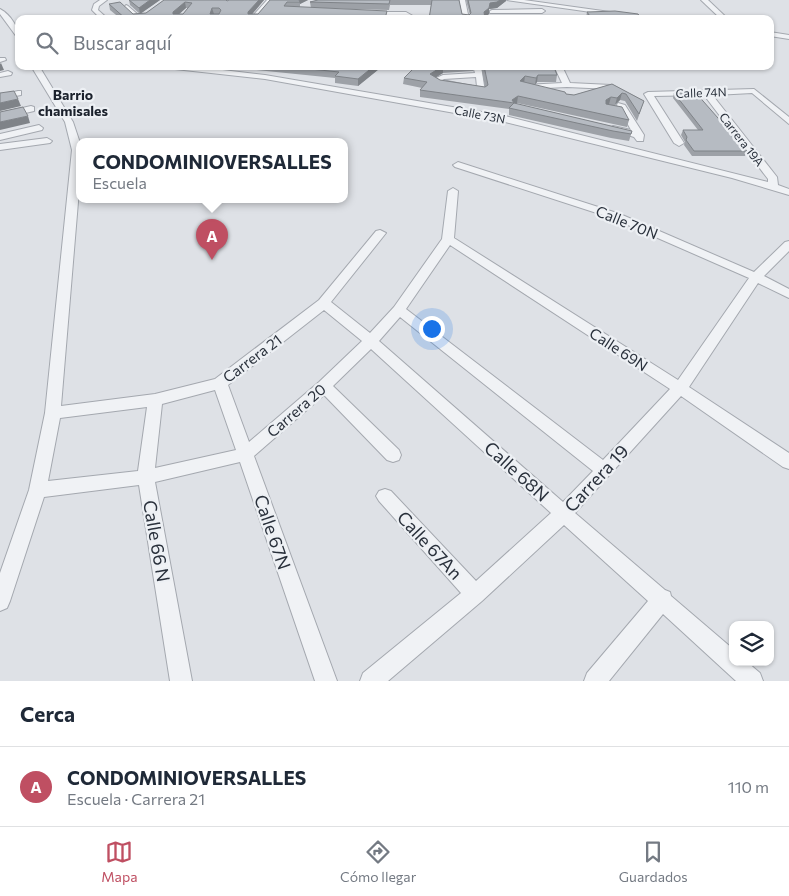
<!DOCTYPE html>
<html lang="es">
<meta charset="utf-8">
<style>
:root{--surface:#fff;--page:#f2f2f3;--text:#1f2937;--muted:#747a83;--line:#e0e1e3;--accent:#bf4f62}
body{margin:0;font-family:Commissioner,sans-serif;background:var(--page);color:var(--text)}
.controls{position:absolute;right:15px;bottom:15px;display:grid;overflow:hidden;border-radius:10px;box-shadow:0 1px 4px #0004}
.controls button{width:45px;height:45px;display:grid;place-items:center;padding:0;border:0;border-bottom:1px solid var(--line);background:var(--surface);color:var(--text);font:25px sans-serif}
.you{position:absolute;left:431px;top:328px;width:18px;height:18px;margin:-12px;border:4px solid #fff;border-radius:50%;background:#1a73e8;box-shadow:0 0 0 8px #1a73e833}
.badge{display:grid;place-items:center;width:32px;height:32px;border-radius:50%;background:var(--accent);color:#fff;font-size:16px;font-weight:700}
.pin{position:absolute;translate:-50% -41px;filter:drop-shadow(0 1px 2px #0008)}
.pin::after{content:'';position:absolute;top:26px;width:18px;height:15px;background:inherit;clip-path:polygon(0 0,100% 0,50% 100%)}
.popup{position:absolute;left:76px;top:138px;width:272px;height:65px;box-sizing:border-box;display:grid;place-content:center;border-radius:10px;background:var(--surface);filter:drop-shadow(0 1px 4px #0005);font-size:16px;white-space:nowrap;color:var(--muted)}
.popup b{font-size:19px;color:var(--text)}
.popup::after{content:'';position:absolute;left:50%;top:100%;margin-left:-10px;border:10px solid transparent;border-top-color:var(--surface)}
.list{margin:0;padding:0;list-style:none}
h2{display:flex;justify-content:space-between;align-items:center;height:65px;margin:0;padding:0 20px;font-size:21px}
h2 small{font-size:16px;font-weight:400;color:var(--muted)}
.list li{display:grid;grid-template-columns:32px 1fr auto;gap:15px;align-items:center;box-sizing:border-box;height:80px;padding:0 20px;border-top:1px solid var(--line)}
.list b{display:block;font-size:19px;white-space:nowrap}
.list p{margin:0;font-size:16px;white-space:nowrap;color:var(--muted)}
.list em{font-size:16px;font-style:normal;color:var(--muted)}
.icon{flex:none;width:28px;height:28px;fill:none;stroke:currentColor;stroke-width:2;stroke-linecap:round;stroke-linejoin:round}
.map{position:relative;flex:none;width:789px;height:681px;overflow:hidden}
.search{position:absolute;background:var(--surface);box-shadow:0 1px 4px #0004;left:15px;right:15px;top:15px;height:55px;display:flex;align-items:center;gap:12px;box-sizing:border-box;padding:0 18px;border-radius:10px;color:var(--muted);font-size:19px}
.sheet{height:145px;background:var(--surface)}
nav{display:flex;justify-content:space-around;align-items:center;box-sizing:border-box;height:70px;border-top:1px solid var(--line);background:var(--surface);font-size:14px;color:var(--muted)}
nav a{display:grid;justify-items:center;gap:2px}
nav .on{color:var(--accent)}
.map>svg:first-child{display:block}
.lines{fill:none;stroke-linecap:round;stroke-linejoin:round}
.street-casing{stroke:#a4a8af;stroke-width:2}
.street{fill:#f0f2f5;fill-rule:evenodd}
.wall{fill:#9da1a7;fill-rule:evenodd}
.shaded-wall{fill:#7f8388}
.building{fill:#b6bbc2;stroke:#7f8388;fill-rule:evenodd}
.labels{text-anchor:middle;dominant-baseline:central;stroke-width:4.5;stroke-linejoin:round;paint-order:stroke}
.far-street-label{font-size:12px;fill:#29303b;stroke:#edf0f4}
.far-neighbourhood-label{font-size:14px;font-weight:bold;fill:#1b212c;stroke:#edf0f4}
.street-label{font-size:15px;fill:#29303b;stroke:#edf0f4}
.near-street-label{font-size:18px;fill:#29303b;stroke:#edf0f4}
</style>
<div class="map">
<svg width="789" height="681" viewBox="0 0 789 681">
<rect width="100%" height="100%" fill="#dee1e6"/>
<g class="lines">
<defs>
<g id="street">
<polygon points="100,0 107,0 99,6 98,10 108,19 101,19 92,10 94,4"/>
<polygon points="267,0 273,0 257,19 250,19"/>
<polygon points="459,0 465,0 469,19 463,19"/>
<polygon points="507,0 524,0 660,19 640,19"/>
<polygon points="701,0 708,0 728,19 721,19"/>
<polygon points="126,5 128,6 143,19 136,19 124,8"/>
<path d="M0 9C11 15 19 28 19 40L0 14Z"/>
<polygon points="492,10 542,9 545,11 542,13 490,13 490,11"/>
<polygon points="370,12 406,12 418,19 410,19 405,16 368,15 368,13"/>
<polygon points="770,32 789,35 789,39 770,36"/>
<polygon points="0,58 5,58 6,60 0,62"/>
<path d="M31 66H39L73 122 80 143V178L61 406 155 394 215 379 319 300 376 231 380 230 386 233 331 302 370 333 394 307 442 239 448 191 453 188 458 191 454 238 678 380 749 278 612 218 455 167 453 165 458 162 620 214 754 272 785 242 789 241V251L764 276 789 289V298L758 283 689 387 789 453V469L783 467 681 396 575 513 665 590 670 592 671 596 733 649V662H747L760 673 763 681H736L663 614 609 681H584L587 673 648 601 564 525 482 601 388 681H360L363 673 461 593 379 501 376 496 379 491 385 489 391 491 476 581 551 513 371 349 333 386 399 450 401 455 399 460 393 462 387 460 324 395 254 456 337 681H315L240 462 155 482 192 681H170L139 485 44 497 10 601 7 608 0 611V573L29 490 45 413 72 150 65 122ZM450 245 670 389 603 460 406 309ZM324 310 362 341 319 382 249 442 228 385ZM400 317 593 471 563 502 379 341ZM215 390 236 450 155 468 162 404ZM147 407 138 471 48 481 60 418Z"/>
<polygon points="162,66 189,66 265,75 505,116 768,182 768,179 707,99 706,95 654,96 684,143 679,146 674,143 644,94 648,92 754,89 789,117 789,124 752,93 715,95 714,97 777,177 778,185 789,189 789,195 732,178 505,122 265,79 166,68"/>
<path d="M473 66H481L485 92 440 85 432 80 443 75 475 73ZM476 77 477 87 442 80 444 79Z"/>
<polygon points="554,66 562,66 570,83 611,85 615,87 611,89 567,87 525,89 521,87 525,85 562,83"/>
<polygon points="8,71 12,73 11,75 0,77 0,73"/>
<polygon points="18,91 21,91 21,95 0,99 0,95"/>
<polygon points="618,103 625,105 644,135 643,141 637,141 634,137 609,129 613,126 631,130 617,105"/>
<polygon points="31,106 34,107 34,111 0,119 0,113"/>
<polygon points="39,125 43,128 42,130 0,140 0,134"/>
<polygon points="47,138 52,141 50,143 0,150 0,144"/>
</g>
</defs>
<use href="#street" class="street-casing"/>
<use href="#street" class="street"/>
</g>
<g class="wall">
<polygon points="129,0 160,0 140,14 130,5"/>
<path d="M164 0 227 1 229 0H264L252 14H258L270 0H308L300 4V7L387 17 386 19H121L110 10 109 4 133 14 146 13ZM186 8H188L183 14H178Z"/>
<polygon points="318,0 459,0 462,14 470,15 466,0 506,0 506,1 497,8 489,9 489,14 485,17 429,19 431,5 390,5 389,10 311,8 310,2"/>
<polygon points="587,12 642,19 586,19 586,18"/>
<polygon points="218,66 473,66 473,71 443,73 436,77 440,80 485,87 481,66 516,66 517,67 557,75 556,82 537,82 535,85 566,94 574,95 612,84 644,101 637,121 625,101 620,100 615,105 629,120 627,127 517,103 517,104 632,131 629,141 611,138 509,115 509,109 420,97 420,90 422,88 403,84 404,78 412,70 379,69 358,86 335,83 335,78"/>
<polygon points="674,93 747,151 745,156 692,156 684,145 685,142 681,135 683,130 698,130 673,98"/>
</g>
<g class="shaded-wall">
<polygon points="150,0 160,0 140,14 139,8"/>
<polygon points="259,0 264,0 249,18 248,12"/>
<polygon points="299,0 308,0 300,4"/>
<polygon points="500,0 506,0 506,1 497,8 489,9 490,3"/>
<polygon points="185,2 186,8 175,18 173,14 173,12"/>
<polygon points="212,8 214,14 210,14"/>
<polygon points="489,8 489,14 483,18 484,12"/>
<polygon points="1,63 4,70 0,71 0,64"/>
<polygon points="374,66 379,66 379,69 358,86 358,79"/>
<polygon points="443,66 443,73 430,81 430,74"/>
<polygon points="538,75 537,82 535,85 536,78"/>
<polygon points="525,76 524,83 520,81"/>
<polygon points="622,93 620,100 615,105 617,98"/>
<polygon points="518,96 517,103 514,106 514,103 512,100"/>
<polygon points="611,97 609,104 604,108 606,100"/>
<polygon points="18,99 21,106 0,111 0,103"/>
<polygon points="28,116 30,123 0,130 0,122"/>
</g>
<g class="building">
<polygon points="129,0 150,0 139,8"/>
<path d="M164 0H226L227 1 229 0H259L248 12V14H258L270 0H299L300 2H287L284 6 387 11 385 19H126L109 4 120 2 133 14 146 13ZM185 2 192 3 183 14H173V12ZM212 8H219L221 10 219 14H210Z"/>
<polygon points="318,0 390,0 389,4 310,2"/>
<polygon points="432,0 459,0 462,14 469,15 471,13 468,0 500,0 497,2 490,3 489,8 484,12 485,19 429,19"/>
<polygon points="615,11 638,14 642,19 592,19 587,12"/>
<polygon points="281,66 374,66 358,79 335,76 339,72"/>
<polygon points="416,66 445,66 443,66 430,74 440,80 485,87 488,85 484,66 554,67 557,75 538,75 536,78 525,76 520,81 565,92 566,94 574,95 612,84 644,101 639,114 626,94 622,93 617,98 611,97 606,100 606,104 622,107 629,120 518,96 512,100 514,103 420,90 427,82 404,78"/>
<polygon points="14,91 18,99 0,103 0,93"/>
<polygon points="674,93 696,93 747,151 694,151 686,140 687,137 683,130 703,130"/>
<polygon points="514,103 632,131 631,134 613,131 509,108"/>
<polygon points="23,107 28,116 0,122 0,112"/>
</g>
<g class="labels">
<g class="far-street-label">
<text transform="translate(701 92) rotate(-2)">Calle 74N</text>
<text transform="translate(480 114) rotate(11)">Calle 73N</text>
<text transform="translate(742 139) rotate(52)">Carrera 19A</text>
</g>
<g class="far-neighbourhood-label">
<text x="73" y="94">Barrio<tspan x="73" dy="16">chamisales</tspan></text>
</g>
<g class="street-label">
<text transform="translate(627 222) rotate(22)">Calle 70N</text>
<text transform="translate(619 349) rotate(33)">Calle 69N</text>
<text transform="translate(252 358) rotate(-37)">Carrera 21</text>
<text transform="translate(296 410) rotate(-41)">Carrera 20</text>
</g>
<g class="near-street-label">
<text transform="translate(517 471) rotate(42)">Calle 68N</text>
<text transform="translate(596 478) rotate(-47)">Carrera 19</text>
<text transform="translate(273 532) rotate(71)">Calle 67N</text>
<text transform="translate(157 541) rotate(80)">Calle 66 N</text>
<text transform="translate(430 545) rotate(47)">Calle 67An</text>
</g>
</g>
</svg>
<div class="controls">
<button><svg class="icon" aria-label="layers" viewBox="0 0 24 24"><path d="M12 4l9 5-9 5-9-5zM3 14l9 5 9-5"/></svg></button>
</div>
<div class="you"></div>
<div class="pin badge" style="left:212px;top:260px">A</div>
<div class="popup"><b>CONDOMINIOVERSALLES</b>Escuela</div>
<div class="search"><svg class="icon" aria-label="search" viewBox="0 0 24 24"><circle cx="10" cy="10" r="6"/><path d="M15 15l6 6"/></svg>Buscar aquí</div>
</div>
<section class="sheet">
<h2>Cerca<small></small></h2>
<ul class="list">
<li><span class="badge">A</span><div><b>CONDOMINIOVERSALLES</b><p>Escuela · Carrera 21</p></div><em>110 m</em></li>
</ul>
</section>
<nav>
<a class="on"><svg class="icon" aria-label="map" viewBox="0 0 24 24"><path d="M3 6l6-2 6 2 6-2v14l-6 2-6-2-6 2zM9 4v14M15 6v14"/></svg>Mapa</a>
<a><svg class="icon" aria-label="directions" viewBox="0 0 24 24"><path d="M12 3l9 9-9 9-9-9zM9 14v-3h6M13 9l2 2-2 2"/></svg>Cómo llegar</a>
<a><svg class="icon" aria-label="saved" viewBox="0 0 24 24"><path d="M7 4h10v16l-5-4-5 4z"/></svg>Guardados</a>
</nav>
